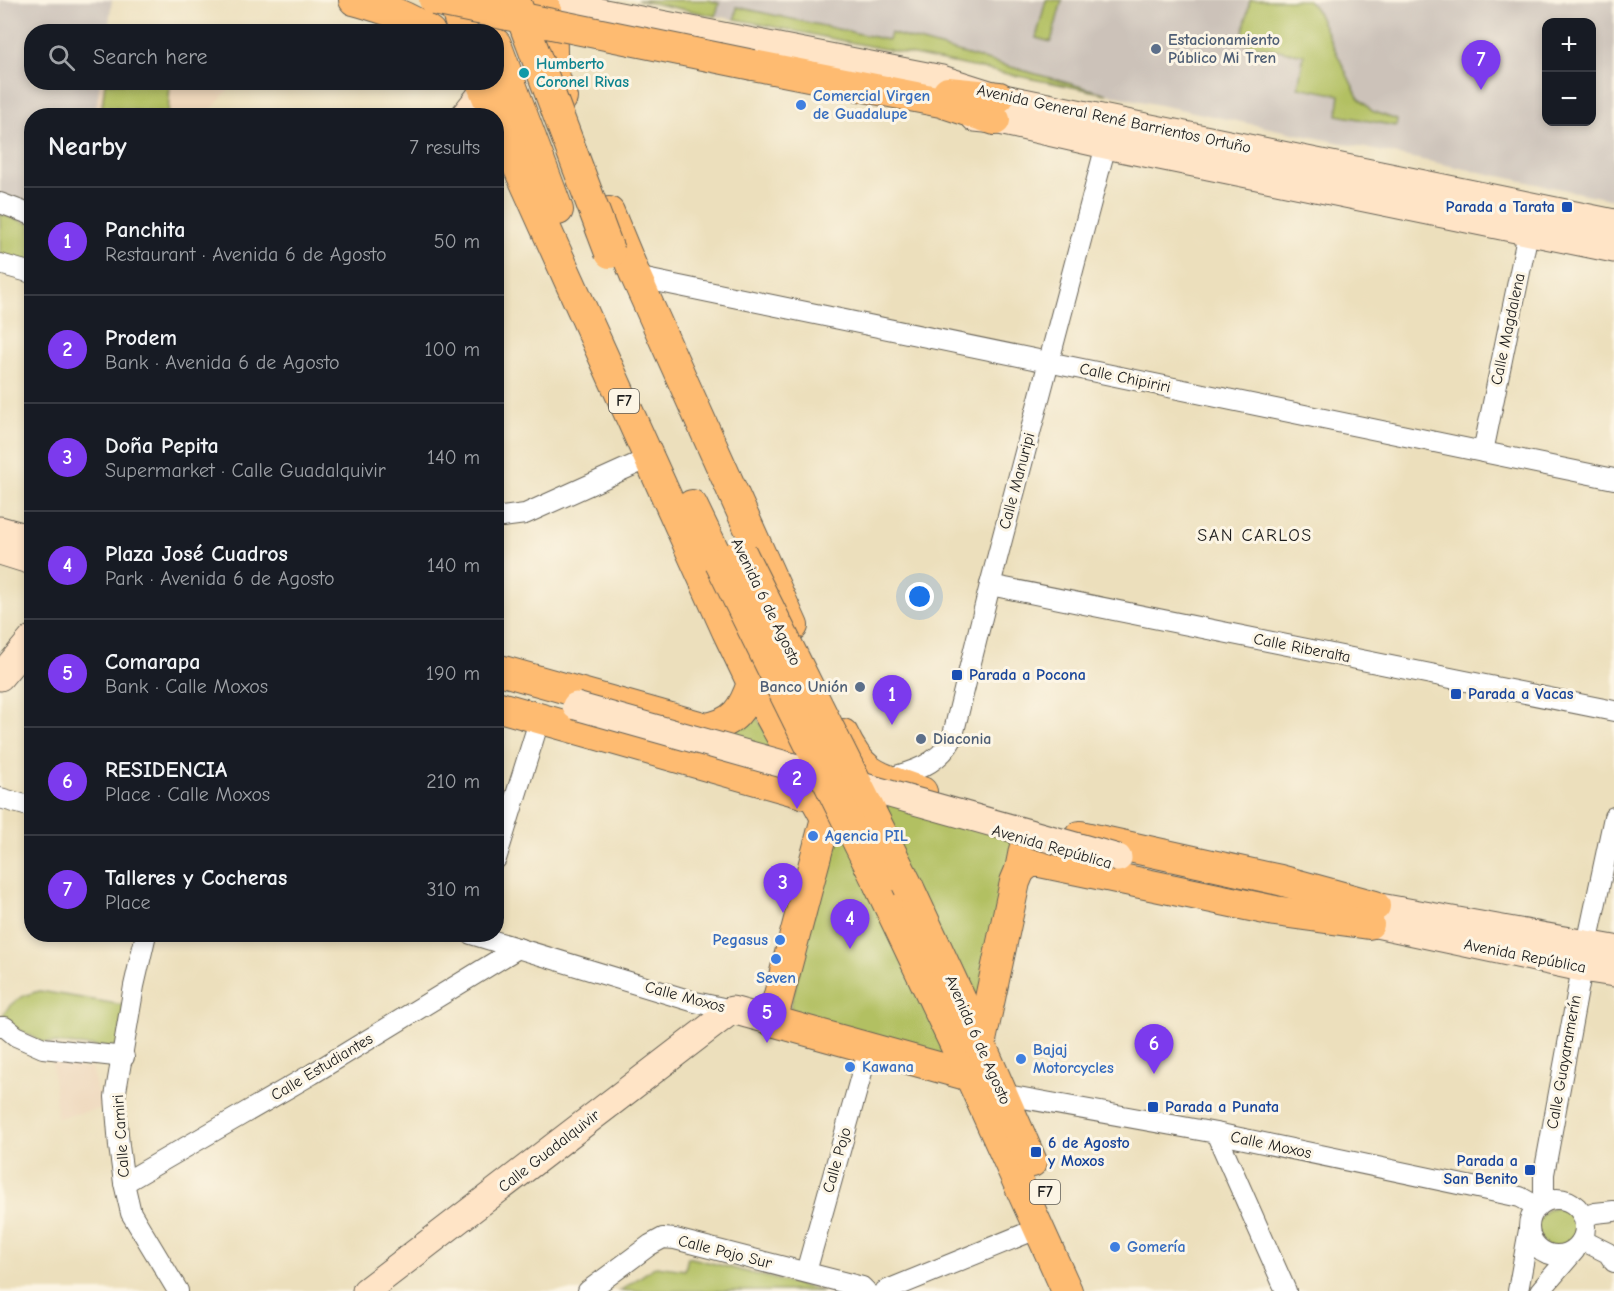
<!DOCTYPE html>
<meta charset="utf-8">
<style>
:root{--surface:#171b24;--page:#242831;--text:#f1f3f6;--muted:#9ea1a6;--line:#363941;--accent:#7c3aed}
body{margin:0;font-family:"Comic Neue",sans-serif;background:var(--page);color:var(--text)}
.controls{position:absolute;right:18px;top:18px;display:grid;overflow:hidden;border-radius:12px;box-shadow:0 3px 9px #0003}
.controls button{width:54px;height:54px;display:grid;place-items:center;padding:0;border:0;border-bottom:2px solid var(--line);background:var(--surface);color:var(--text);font:30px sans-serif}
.you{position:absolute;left:920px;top:597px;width:21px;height:21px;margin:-15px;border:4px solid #fff;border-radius:50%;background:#1a73e8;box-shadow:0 0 0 9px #1a73e833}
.badge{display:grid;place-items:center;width:39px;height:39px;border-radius:50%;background:var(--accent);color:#fff;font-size:20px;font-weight:700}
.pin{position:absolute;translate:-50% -50px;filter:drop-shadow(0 2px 3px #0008)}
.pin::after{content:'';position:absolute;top:32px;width:21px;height:18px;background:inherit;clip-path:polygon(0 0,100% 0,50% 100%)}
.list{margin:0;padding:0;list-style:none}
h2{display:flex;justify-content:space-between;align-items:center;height:78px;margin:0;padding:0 24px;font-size:26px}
h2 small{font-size:20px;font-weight:400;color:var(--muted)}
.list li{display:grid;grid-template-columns:39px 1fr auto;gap:18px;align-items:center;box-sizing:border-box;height:108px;padding:0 24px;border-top:2px solid var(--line)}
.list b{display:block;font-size:22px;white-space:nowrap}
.list p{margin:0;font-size:20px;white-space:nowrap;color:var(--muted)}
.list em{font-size:20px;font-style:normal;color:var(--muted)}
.icon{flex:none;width:33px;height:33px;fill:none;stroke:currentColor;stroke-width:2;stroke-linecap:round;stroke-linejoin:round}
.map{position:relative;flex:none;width:1614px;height:1291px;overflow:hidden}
.search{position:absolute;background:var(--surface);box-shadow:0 3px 9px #0003;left:24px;top:24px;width:480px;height:66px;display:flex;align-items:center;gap:15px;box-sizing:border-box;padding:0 21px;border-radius:24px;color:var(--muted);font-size:22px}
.panel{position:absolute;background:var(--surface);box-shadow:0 3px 9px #0003;left:24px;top:108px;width:480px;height:834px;border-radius:24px}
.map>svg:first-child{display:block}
.built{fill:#eed7bb}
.industrial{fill:#ccc2b9;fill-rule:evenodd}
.green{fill:#b2c062;stroke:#676e3f;stroke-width:1.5}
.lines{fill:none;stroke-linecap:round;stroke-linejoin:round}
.street-casing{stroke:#656054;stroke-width:22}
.secondary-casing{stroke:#656054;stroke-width:29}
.primary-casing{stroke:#656054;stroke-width:32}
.street{stroke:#fff;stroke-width:20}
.secondary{stroke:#ffe4c6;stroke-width:27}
.primary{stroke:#febb71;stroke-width:30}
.secondary-bridge-casing{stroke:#656054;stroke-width:29;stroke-linecap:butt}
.primary-bridge-casing{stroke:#656054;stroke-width:32;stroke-linecap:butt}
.secondary-bridge{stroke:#ffe4c6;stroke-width:27}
.primary-bridge{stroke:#febb71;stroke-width:30}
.service-dot{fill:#5c6f8a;stroke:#fcf5e5;stroke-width:2}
.culture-dot{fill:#0f9aa8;stroke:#fcf5e5;stroke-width:2}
.shop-dot{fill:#3f7fe0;stroke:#fcf5e5;stroke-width:2}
.transit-dot{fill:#1a4fb4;stroke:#fcf5e5;stroke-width:2}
.labels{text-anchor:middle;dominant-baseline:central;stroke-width:6;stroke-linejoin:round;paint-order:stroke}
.shield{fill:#fcf5e5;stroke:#5f5d58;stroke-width:1.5}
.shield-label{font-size:15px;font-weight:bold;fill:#1c1c1c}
.service-label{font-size:16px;font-weight:bold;fill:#4e5e75;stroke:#fcf5e5;text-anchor:start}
.culture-label{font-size:16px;font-weight:bold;fill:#0d838f;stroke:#fcf5e5;text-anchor:start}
.shop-label{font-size:16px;font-weight:bold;fill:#366cbe;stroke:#fcf5e5;text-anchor:start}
.street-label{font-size:16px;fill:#1c1c1c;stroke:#fcf5e5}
.transit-label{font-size:16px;font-weight:bold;fill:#164399;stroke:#fcf5e5;text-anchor:start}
.neighbourhood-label{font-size:18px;letter-spacing:1.5px;fill:#1c1c1c;stroke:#fcf5e5}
</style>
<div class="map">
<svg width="1614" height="1291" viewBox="0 0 1614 1291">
<rect width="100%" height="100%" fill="#fcf5e5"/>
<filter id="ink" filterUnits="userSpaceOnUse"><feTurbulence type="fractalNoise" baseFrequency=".0167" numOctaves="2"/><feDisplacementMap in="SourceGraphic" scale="12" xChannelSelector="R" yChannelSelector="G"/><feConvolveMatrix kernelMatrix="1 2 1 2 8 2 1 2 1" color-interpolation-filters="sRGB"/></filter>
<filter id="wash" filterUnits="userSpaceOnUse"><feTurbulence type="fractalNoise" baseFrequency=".008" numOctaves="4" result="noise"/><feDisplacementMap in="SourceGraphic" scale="24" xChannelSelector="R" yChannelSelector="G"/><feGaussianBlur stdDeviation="1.35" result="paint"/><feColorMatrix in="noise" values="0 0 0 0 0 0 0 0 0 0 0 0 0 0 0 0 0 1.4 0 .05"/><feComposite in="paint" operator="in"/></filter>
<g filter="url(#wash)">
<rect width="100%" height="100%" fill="#ecdfbc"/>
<g class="built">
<polygon points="100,83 233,82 234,83 207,115 95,116"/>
<polygon points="79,1056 81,1069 92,1067 97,1094 102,1093 103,1108 57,1118 52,1061"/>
</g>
<g class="industrial">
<polygon points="0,0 112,0 108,31 32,32 32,82 100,83 95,115 32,116 31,205 0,195"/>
<path d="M637 0H1614V200L1107 94ZM1546 22H1592V122H1546Z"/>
</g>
<g class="green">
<polygon points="637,0 708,0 719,3 716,16"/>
<polygon points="1046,0 1062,0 1051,42 1036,38"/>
<polygon points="1250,0 1308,0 1315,8 1358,97 1372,111 1397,120 1396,126 1337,115 1340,95 1298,87 1304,55 1241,43"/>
<polygon points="737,7 888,40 890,33 1107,94 735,19"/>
<polygon points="105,83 170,83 168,114 102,107"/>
<polygon points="0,214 31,224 31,269 0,260"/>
<polygon points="752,709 793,777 719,762 727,730"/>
<polygon points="873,786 1022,825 977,1012 957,1062 794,1014 790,1007 841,802"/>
<path d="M40 991 124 1005 119 1043 112 1048 42 1042 1 1020C8 1002 22 995 40 991Z"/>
<circle cx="1558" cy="1228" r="21"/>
<polygon points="688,1257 806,1287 823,1291 620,1291 656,1266 685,1270"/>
</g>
</g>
<g filter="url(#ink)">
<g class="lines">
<defs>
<g id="street">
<polyline points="0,203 32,215"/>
<polyline points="0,264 32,273"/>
<polyline points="636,277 1614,479"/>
<polyline points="1483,452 1531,218"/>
<polyline points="502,517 525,514 649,458"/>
<polyline points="990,585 1614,711"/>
<path d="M885 779C912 772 938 765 952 739L990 585 1106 145"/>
<polyline points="0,798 32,807"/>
<polyline points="496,859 540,718"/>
<polyline points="146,934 134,986 115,1097 119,1146 124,1183 131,1213 178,1291"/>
<polyline points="471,934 695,1002 732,1010"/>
<polyline points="0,1027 5,1027 16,1036 43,1048 124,1057"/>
<polyline points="1001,1094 1216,1133 1520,1197 1538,1207"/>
<polyline points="1216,1133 1286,1291"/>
<polyline points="124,1183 312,1074 518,948"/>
<circle cx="1557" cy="1227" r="28"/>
<polyline points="1544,1202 1544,1174 1582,968 1614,817"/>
<polyline points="1584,1217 1595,1213 1614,1211"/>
<polyline points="1582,1240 1608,1253 1614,1262"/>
<polyline points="806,1272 869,1047"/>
<polyline points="588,1291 650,1245 663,1238 675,1239 862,1287 866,1291"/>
<polyline points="885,1291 1039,1228"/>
<polyline points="1518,1291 1529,1230"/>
<polyline points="1540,1291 1575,1250"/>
</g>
<g id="secondary">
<polyline points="543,1 942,79 999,97 1614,223"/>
<polyline points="464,116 484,91"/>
<polyline points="975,118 995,120 1106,145 1614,249"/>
<polyline points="0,530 32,539"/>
<polyline points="0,551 32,561"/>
<polyline points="0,677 32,639"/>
<polyline points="1352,902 1614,949"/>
<polyline points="1348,918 1582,968 1614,973"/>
<polyline points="366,1291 732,1010 772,1021"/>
</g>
<g id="primary">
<path d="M354 0C382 8 407 15 430 32"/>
<polyline points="453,0 463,32"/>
<path d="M541 0C556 20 550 47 553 70 555 80 559 89 562 98"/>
<polyline points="496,44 558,210"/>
<polyline points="753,65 941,102 995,120"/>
<polyline points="481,82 495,116"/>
<polyline points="948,92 999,97"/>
<polyline points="496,118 727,631 752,683 826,818"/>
<polyline points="609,212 636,277 793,626"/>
<polyline points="692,505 720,563"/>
<path d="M496 669 706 728C734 723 743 710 752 683"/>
<polyline points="496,706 813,796 825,794"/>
<path d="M843 734C863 777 880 777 922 792"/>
<polyline points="836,802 826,818 772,1021 970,1076"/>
<polyline points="1080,836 1280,880 1375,906"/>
<polyline points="1020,870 1030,862 1040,862 1275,911 1369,924"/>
<polyline points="879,885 970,1076 1067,1291"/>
<polyline points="909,888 967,1013 1032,1162"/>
<polyline points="980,1045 1015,882 1020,870 1024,850"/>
</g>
</defs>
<use href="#street" class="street-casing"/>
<use href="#secondary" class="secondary-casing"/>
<use href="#primary" class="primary-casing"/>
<use href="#street" class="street"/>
<use href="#secondary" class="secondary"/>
<use href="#primary" class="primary"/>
<defs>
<polyline id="secondary-bridge" points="576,706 1118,858"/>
<g id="primary-bridge">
<polyline points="434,0 753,65"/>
<polyline points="516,3 610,253"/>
<polyline points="741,552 909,888"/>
<polyline points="720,563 879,885"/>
</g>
</defs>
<use href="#secondary-bridge" class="secondary-bridge-casing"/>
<use href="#primary-bridge" class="primary-bridge-casing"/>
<use href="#secondary-bridge" class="secondary-bridge"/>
<use href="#primary-bridge" class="primary-bridge"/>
</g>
</g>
<g class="service-dot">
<circle cx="1156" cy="49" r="6"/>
<circle cx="860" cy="687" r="6"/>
<circle cx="921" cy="739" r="6"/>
</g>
<circle class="culture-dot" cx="524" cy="73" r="6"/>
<g class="shop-dot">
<circle cx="801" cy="105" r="6"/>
<circle cx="813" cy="836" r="6"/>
<circle cx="780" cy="940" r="6"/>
<circle cx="776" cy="959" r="6"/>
<circle cx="1021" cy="1059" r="6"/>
<circle cx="850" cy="1067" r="6"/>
<circle cx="1115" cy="1247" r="6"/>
</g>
<g class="transit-dot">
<rect x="1561" y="201" width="12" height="12" rx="3"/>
<rect x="951" y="669" width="12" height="12" rx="3"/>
<rect x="1450" y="688" width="12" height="12" rx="3"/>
<rect x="1147" y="1101" width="12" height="12" rx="3"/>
<rect x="1030" y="1146" width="12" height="12" rx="3"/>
<rect x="1524" y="1164" width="12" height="12" rx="3"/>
</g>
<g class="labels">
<g class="shield">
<rect x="609" y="389" width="30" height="24" rx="4.5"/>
<rect x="1030" y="1180" width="30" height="24" rx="4.5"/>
</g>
<g class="shield-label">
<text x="624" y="401">F7</text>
<text x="1045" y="1192">F7</text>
</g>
<g class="service-label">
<text x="1168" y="40">Estacionamiento<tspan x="1168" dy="18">Público Mi Tren</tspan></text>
<text x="848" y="687" text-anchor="end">Banco Unión</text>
<text x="933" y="739">Diaconia</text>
</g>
<g class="culture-label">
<text x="536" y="64">Humberto<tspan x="536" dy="18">Coronel Rivas</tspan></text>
</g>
<g class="shop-label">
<text x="813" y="96">Comercial Virgen<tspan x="813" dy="18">de Guadalupe</tspan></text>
<text x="825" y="836">Agencia PIL</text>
<text x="768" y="940" text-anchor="end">Pegasus</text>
<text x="776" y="978" text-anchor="middle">Seven</text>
<text x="1033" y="1050">Bajaj<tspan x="1033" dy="18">Motorcycles</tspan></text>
<text x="862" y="1067">Kawana</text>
<text x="1127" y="1247">Gomería</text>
</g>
<g class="street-label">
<text transform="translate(1114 119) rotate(12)">Avenida General René Barrientos Ortuño</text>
<text transform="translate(1508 329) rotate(-78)">Calle Magdalena</text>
<text transform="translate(1125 378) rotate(12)">Calle Chipiriri</text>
<text transform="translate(1017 481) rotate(-75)">Calle Manuripi</text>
<text transform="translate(766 602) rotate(64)">Avenida 6 de Agosto</text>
<text transform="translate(1302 648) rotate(11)">Calle Riberalta</text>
<text transform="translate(1052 847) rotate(16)">Avenida República</text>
<text transform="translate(1525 956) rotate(11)">Avenida República</text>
<text transform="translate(685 997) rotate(15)">Calle Moxos</text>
<text transform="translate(978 1040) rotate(66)">Avenida 6 de Agosto</text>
<text transform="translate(1564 1062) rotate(-80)">Calle Guayaramerín</text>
<text transform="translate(322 1067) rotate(-31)">Calle Estudiantes</text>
<text transform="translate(121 1136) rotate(-94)">Calle Camiri</text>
<text transform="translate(1271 1145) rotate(12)">Calle Moxos</text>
<text transform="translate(549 1151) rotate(-38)">Calle Guadalquivir</text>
<text transform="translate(837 1160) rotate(-74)">Calle Pojo</text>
<text transform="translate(725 1252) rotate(14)">Calle Pojo Sur</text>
</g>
<g class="transit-label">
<text x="1555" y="207" text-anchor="end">Parada a Tarata</text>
<text x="969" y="675">Parada a Pocona</text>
<text x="1468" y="694">Parada a Vacas</text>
<text x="1165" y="1107">Parada a Punata</text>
<text x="1048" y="1143">6 de Agosto<tspan x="1048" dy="18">y Moxos</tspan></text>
<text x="1518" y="1161" text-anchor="end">Parada a<tspan x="1518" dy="18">San Benito</tspan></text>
</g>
<g class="neighbourhood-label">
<text x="1255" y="535">SAN CARLOS</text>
</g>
</g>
</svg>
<div class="controls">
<button>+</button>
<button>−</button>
</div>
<div class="you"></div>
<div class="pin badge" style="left:892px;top:725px">1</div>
<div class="pin badge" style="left:797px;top:809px">2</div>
<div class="pin badge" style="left:783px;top:913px">3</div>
<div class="pin badge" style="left:850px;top:949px">4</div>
<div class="pin badge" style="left:767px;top:1043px">5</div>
<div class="pin badge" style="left:1154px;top:1074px">6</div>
<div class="pin badge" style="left:1481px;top:90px">7</div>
<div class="search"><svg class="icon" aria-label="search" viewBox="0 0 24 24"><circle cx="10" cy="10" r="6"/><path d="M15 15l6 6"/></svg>Search here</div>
<section class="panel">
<h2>Nearby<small>7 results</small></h2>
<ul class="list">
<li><span class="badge">1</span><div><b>Panchita</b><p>Restaurant · Avenida 6 de Agosto</p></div><em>50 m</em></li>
<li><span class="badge">2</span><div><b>Prodem</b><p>Bank · Avenida 6 de Agosto</p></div><em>100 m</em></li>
<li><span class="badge">3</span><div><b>Doña Pepita</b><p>Supermarket · Calle Guadalquivir</p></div><em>140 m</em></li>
<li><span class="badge">4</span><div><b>Plaza José Cuadros</b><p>Park · Avenida 6 de Agosto</p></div><em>140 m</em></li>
<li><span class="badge">5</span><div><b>Comarapa</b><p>Bank · Calle Moxos</p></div><em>190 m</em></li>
<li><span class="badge">6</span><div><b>RESIDENCIA</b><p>Place · Calle Moxos</p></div><em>210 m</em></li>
<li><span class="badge">7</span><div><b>Talleres y Cocheras</b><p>Place</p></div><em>310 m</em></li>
</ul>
</section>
</div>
